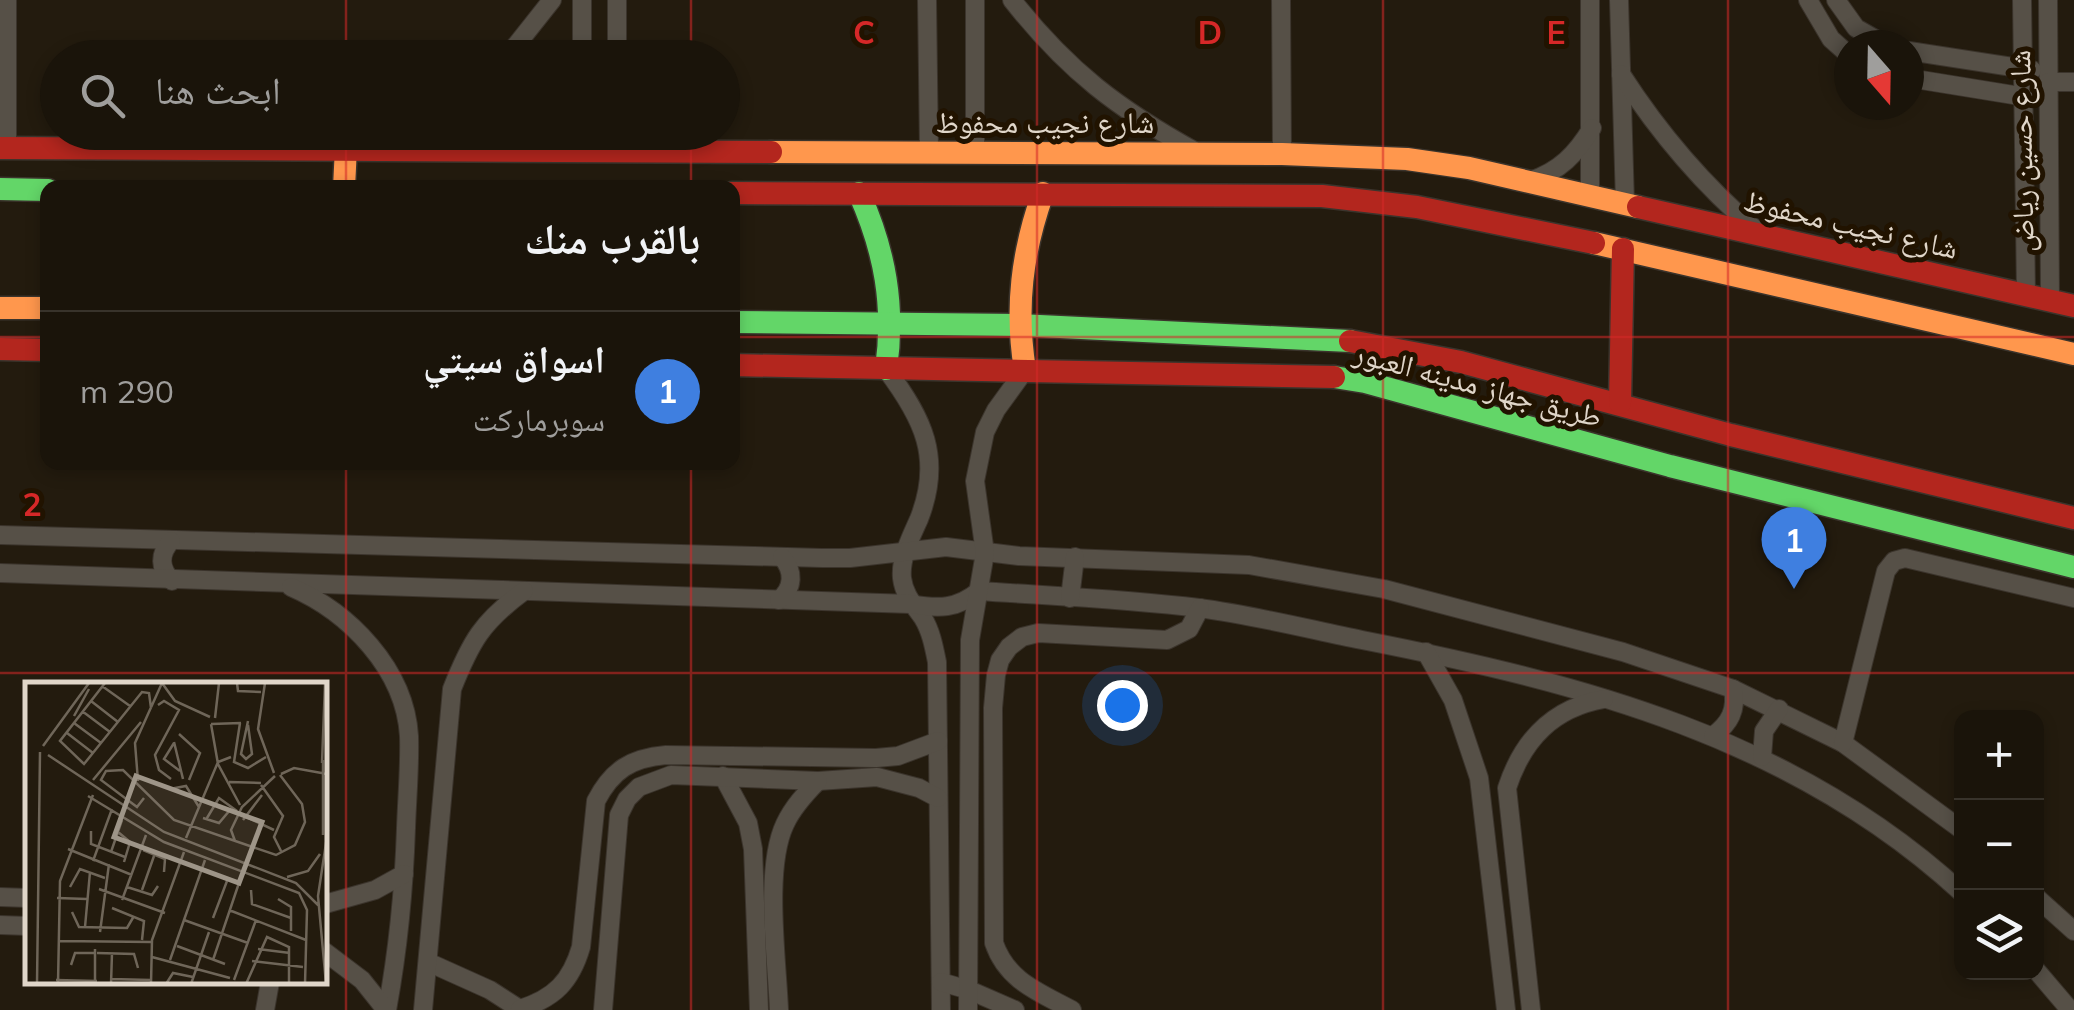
<!DOCTYPE html>
<html lang="ar">
<meta charset="utf-8">
<style>
:root{--surface:#1a140a;--page:#272118;--text:#f1f3f6;--muted:#9f9e9c;--line:#38332b;--accent:#0b8043}
body{margin:0;font-family:Mulish,"Noto Naskh Arabic",sans-serif;background:var(--page);color:var(--text);direction:rtl}
.controls{position:absolute;right:30px;bottom:30px;display:grid;overflow:hidden;border-radius:20px;box-shadow:0 5px 15px #0003}
.controls button{width:90px;height:90px;display:grid;place-items:center;padding:0;border:0;border-bottom:2px solid var(--line);background:var(--surface);color:var(--text);font:50px sans-serif}
.compass{position:absolute;left:1834px;top:30px;width:90px;height:90px;border-radius:50%;background:var(--surface);box-shadow:0 5px 15px #0003;rotate:160deg}
.you{position:absolute;left:1122px;top:705px;width:35px;height:35px;margin:-25px;border:8px solid #fff;border-radius:50%;background:#1a73e8;box-shadow:0 0 0 15px #1a73e833}
.badge{display:grid;place-items:center;width:65px;height:65px;border-radius:50%;background:var(--accent);color:#fff;font-size:32px;font-weight:700}
.pin{position:absolute;translate:-50% -82px;filter:drop-shadow(0 2px 5px #0008)}
.pin::after{content:'';position:absolute;top:52px;width:35px;height:30px;background:inherit;clip-path:polygon(0 0,100% 0,50% 100%)}
.list{margin:0;padding:0;list-style:none}
h2{display:flex;justify-content:space-between;align-items:center;height:130px;margin:0;padding:0 40px;font-size:42px}
h2 small{font-size:32px;font-weight:400;color:var(--muted)}
.list li{display:grid;grid-template-columns:65px 1fr auto;gap:30px;align-items:center;box-sizing:border-box;height:160px;padding:0 40px;border-top:2px solid var(--line)}
.list b{display:block;font-size:38px;white-space:nowrap}
.list p{margin:0;font-size:32px;white-space:nowrap;color:var(--muted)}
.list em{font-size:32px;font-style:normal;color:var(--muted)}
.icon{flex:none;width:55px;height:55px;fill:none;stroke:currentColor;stroke-width:2;stroke-linecap:round;stroke-linejoin:round}
.map{position:relative;flex:none;width:2074px;height:1010px;overflow:hidden;direction:ltr}
.search{position:absolute;background:var(--surface);box-shadow:0 5px 15px #0003;left:40px;top:40px;width:700px;height:110px;display:flex;align-items:center;gap:25px;box-sizing:border-box;padding:0 35px;border-radius:55px;color:var(--muted);font-size:38px}
.panel{position:absolute;background:var(--surface);box-shadow:0 5px 15px #0003;left:40px;top:180px;width:700px;height:290px;border-radius:20px;direction:rtl}
.map>svg:first-child{display:block}
.lines{fill:none;stroke-linecap:round;stroke-linejoin:round}
.street-casing{stroke:#3b342c;stroke-width:20}
.fast-casing{stroke:#3b342c;stroke-width:25}
.slow-casing{stroke:#3b342c;stroke-width:25}
.jam-casing{stroke:#3b342c;stroke-width:25}
.street{stroke:#565047;stroke-width:18}
.fast{stroke:#63d668;stroke-width:22}
.slow{stroke:#ff974d;stroke-width:22}
.jam{stroke:#b3261e;stroke-width:22}
.grid{fill:none;stroke:#d62828;stroke-width:2.5;stroke-opacity:0.55}
.labels{text-anchor:middle;dominant-baseline:central;stroke-width:10;stroke-linejoin:round;paint-order:stroke}
.street-label{font-size:30px;fill:#e0d6c9;stroke:#211300}
.inset-road{fill:none;stroke:#6f6659;stroke-width:2.5}
.view{fill:#9e9588;fill-opacity:0.15;stroke:#9e9588;stroke-width:5}
.inset-edge{fill:none;stroke:#e0d6c9;stroke-width:5}
.grid-label{font-size:32px;text-anchor:middle;font-weight:bold;fill:#d62828;stroke:#211300;stroke-width:10;stroke-linejoin:round;paint-order:stroke}
</style>
<div class="map">
<svg width="2074" height="1010" viewBox="0 0 2074 1010">
<rect width="100%" height="100%" fill="#231b0e"/>
<g class="lines">
<defs>
<g id="street">
<polyline points="582,0 582,58"/>
<polyline points="927,0 929,151"/>
<polyline points="975,0 975,151"/>
<path d="M1012 0C1068 71 1118 109 1198 153"/>
<polyline points="1281,0 1282,154"/>
<polyline points="1590,0 1590,196"/>
<polyline points="1619,0 1625,203"/>
<polyline points="1808,0 1831,39 1849,55"/>
<polyline points="1836,0 1856,28 1886,45"/>
<polyline points="2022,0 2026,295"/>
<polyline points="2048,0 2050,301"/>
<polyline points="1909,51 2032,70"/>
<polyline points="506,58 552,0"/>
<polyline points="617,58 617,0"/>
<path d="M1621 74C1659 133 1702 184 1756 230"/>
<polyline points="1909,78 2032,98"/>
<polyline points="2048,82 2074,82"/>
<polyline points="7,148 7,0"/>
<path d="M1530 181C1560 171 1576 154 1592 128"/>
<path d="M886 369C923 418 943 458 919 519 911 537 900 558 902 578 904 595 914 605 923 618 931 631 934 647 937 662L941 1010"/>
<polyline points="0,535 822,558 850,558 946,547 1019,556 1249,565 1384,589 1623,652 1733,689 1843,743 1962,830"/>
<path d="M171 541C159 554 159 568 172 581"/>
<path d="M0 573 911 604C939 609 957 609 979 591 1052 596 1126 599 1199 608 1253 615 1308 629 1362 640 1581 683 1794 738 1962 893"/>
<path d="M291 587C349 612 405 669 409 736 410 766 407 798 406 828 404 889 398 950 387 1010"/>
<polyline points="1070,598 1075,557"/>
<path d="M779 600C794 588 794 571 782 557"/>
<polyline points="1426,652 1453,700 1479,778 1506,1010"/>
<path d="M1713 736C1730 723 1737 710 1733 689"/>
<polyline points="1843,743 1886,571 1894,561 1905,558 2074,598"/>
<polyline points="1762,757 1764,731 1779,709"/>
<polyline points="723,776 748,823 753,849 759,1010"/>
<polyline points="0,897 28,898"/>
<polyline points="2036,897 2074,931"/>
<polyline points="325,904 375,890 404,874"/>
<polyline points="0,925 28,926"/>
<polyline points="325,952 362,980 386,1010"/>
<polyline points="430,963 490,990 521,1010"/>
<polyline points="2036,970 2070,1010"/>
<polyline points="941,982 969,990 1015,1010"/>
<path d="M520 1009C555 998 571 981 581 947L596 801C612 770 631 758 666 755L876 758 898 756 938 741"/>
<polyline points="265,1010 270,982"/>
<path d="M423 1010 452 689C471 641 482 622 524 591"/>
<polyline points="603,1010 619,815 627,799 639,787 671,775 818,781 877,777 919,788 938,798"/>
<path d="M779 1010C777 960 764 868 785 824 793 807 805 794 818 781"/>
<polyline points="968,1010 970,640 985,553 975,481 985,432 996,410 1025,370"/>
<path d="M1072 1010C1039 992 1007 981 994 943L993 708 996 675 1000 660 1009 647 1022 637 1038 633 1167 640 1189 629 1200 608"/>
<path d="M1531 1010 1507 788C1523 739 1553 708 1604 699"/>
</g>
<g id="fast">
<polyline points="0,189 48,190"/>
<path d="M859 193C885 251 895 306 886 369"/>
<polyline points="732,322 1019,325 1350,341"/>
<polyline points="1334,377 1365,382 1670,466 2074,567"/>
</g>
<g id="slow">
<polyline points="771,152 1282,154 1407,159 1469,168 1638,207"/>
<polyline points="344,188 346,147"/>
<polyline points="1594,243 2074,354"/>
<polyline points="0,308 48,308"/>
<path d="M1025 370C1015 308 1022 252 1043 193"/>
</g>
<g id="jam">
<polyline points="0,148 771,152"/>
<polyline points="732,193 1322,196 1417,207 1594,243"/>
<polyline points="1638,207 2074,306"/>
<polyline points="1350,341 1461,362 1731,435 2074,518"/>
<polyline points="0,349 48,350"/>
<polyline points="732,365 1334,377"/>
<polyline points="1620,403 1623,249"/>
</g>
</defs>
<use href="#street" class="street-casing"/>
<use href="#fast" class="fast-casing"/>
<use href="#slow" class="slow-casing"/>
<use href="#jam" class="jam-casing"/>
<use href="#street" class="street"/>
<use href="#fast" class="fast"/>
<use href="#slow" class="slow"/>
<use href="#jam" class="jam"/>
</g>
<path class="grid" d="M346 0V58M691 0V58M1037 0V1010M1383 0V1010M1728 0V1010M346 132V188M691 132V188M0 337H48M732 337H2074M346 462V1010M691 462V1010M0 673H2074"/>
<g class="labels">
<g class="street-label">
<text x="1045" y="122">شارع نجيب محفوظ</text>
<text transform="translate(2021 151) rotate(-91)">شارع حسين رياض</text>
<text transform="translate(1851 224) rotate(13)">شارع نجيب محفوظ</text>
<text transform="translate(1478 384) rotate(15)">طريق جهاز مدينه العبور</text>
</g>
</g>
<g transform="translate(25 682)">
<rect width="302" height="302" fill="#231b0e"/>
<path class="inset-road" d="M80 1 35 59 59 82 117 10 124 11 126 26M137 1 150 19 185 35M212 1 213 9 236 10M240 1 233 47 249 91M77 4 105 24M66 19 93 40M133 23 139 19 154 28 130 73 134 88 146 97M57 29 85 50M49 34 64 7M190 36 194 1M49 41 76 61M215 41 209 80 223 86 241 75M186 42 193 82 215 123M186 42 216 41M223 43 227 72 221 77 216 72 223 39M42 51 68 71M154 52 175 71 164 98M149 60 158 97M149 61 139 77 155 89M18 64 64 1M23 73 139 150 271 201 294 224M297 81 300 1M256 92 269 86 302 92M68 98 116 40M113 99 110 61 137 1M204 100 236 101M236 103 258 134 249 155 256 169M145 107 161 104 174 125M63 114 139 160 274 211 282 228 280 302M119 116 112 125 76 98 81 89 98 88 149 138 251 173 270 163 280 140 277 122 255 93M213 131 249 148M178 136 194 141 205 128M182 136 194 116 212 129M218 138 237 113M66 149V162L100 175M93 150 105 160 99 180M298 153V78M161 156 193 80 206 75M210 159 206 148 217 125 250 94M43 167 107 193M118 168 140 177 139 190M86 170 97 138M68 179 87 127M262 195 283 189 295 172M45 205 55 187 80 196M102 205 127 213 133 204M74 207 140 231M117 208 129 174M226 208 227 222 266 236M32 216 62 217M253 217 266 225V249M97 218 121 153M87 226 119 239 117 258M204 228 281 258M47 230 54 245 102 246 109 234M188 236 202 199M159 238 223 261M60 245 65 190M75 250 84 182M33 259 127 260M152 264 200 282M233 267 265 271M72 271 109 272 113 286M127 275 205 296M145 278 180 178M188 278 217 192M227 279 278 285M46 283 50 271H70M86 297 126 298M31 298 72 299M209 298 231 238M12 302 15 70M33 302 35 199 68 113M70 302V267M86 302 87 271M126 302 127 258 159 170M141 302 148 291 168 295M166 302 184 250M221 302 242 255 264 265V302M301 302 293 214 303 148"/>
<path class="view" d="M111 94 237 140 214 201 89 155Z"/>
<rect width="302" height="302" class="inset-edge"/>
</g>
<g class="grid-label">
<text x="864" y="44">C</text>
<text x="1210" y="44">D</text>
<text x="1556" y="44">E</text>
<text x="32" y="516">2</text>
</g>
</svg>
<div class="controls">
<button>+</button>
<button>−</button>
<button><svg class="icon" aria-label="layers" viewBox="0 0 24 24"><path d="M12 4l9 5-9 5-9-5zM3 14l9 5 9-5"/></svg></button>
</div>
<svg class="compass" viewBox="-18 -18 36 36"><path d="M0-13l5 13h-10z" fill="#e53935"/><path d="M0 13l5-13h-10z" fill="#9f9e9c"/></svg>
<div class="you"></div>
<div class="pin badge" style="left:1794px;top:589px;background:#3f7fe0">1</div>
<div class="search"><svg class="icon" aria-label="search" viewBox="0 0 24 24"><circle cx="10" cy="10" r="6"/><path d="M15 15l6 6"/></svg>ابحث هنا</div>
<section class="panel">
<h2>بالقرب منك<small></small></h2>
<ul class="list">
<li><span class="badge" style="background:#3f7fe0">1</span><div><b>اسواق سيتي</b><p>سوبرماركت</p></div><em>290 m</em></li>
</ul>
</section>
</div>
